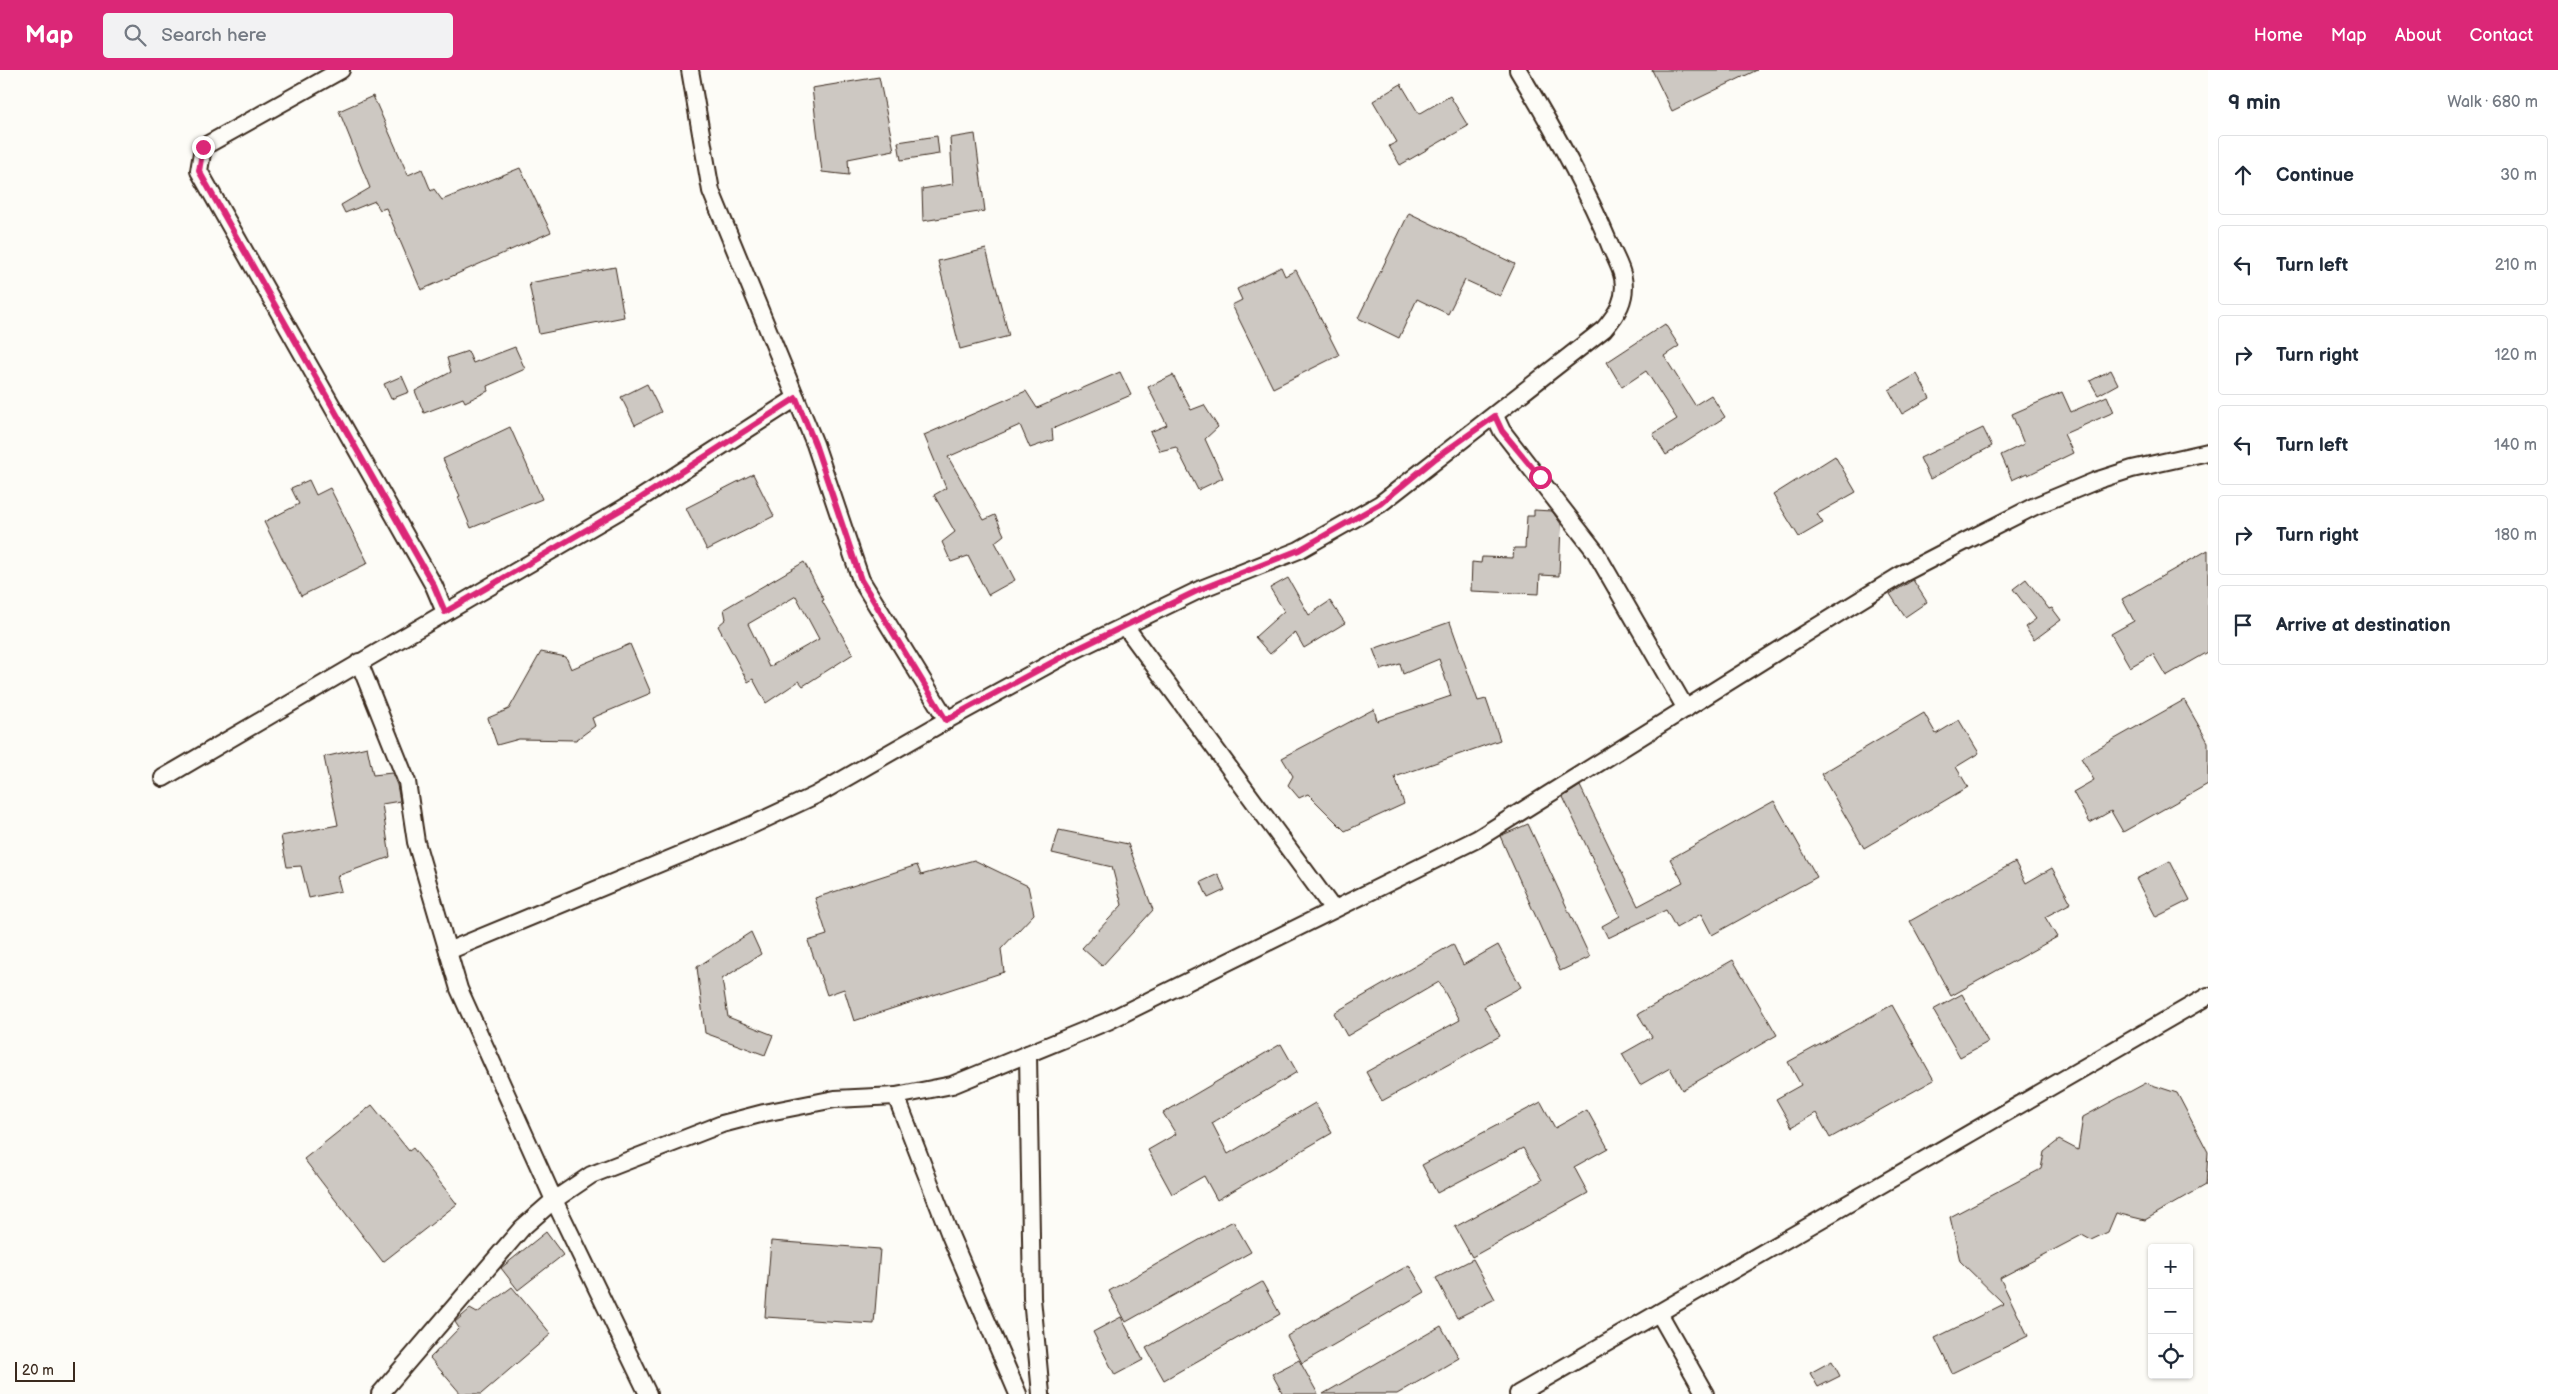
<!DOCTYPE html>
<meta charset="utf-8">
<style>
:root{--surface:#fff;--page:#f2f2f3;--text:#1f2937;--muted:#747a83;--line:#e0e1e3;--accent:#db2777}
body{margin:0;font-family:"Balsamiq Sans",sans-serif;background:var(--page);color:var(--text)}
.controls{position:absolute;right:15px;bottom:15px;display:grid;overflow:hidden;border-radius:5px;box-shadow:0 1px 4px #0004}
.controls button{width:45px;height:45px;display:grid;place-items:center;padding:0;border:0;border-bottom:1px solid var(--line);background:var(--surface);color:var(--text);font:25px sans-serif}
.scale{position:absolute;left:15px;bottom:12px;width:60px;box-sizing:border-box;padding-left:5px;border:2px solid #3b2a1e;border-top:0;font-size:14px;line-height:18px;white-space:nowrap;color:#3b2a1e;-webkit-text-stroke:4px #fdfcf7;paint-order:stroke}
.stop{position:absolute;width:15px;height:15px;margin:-11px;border:4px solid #db2777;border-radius:50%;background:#fff}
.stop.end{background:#db2777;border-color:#fff;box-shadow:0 1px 5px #0008}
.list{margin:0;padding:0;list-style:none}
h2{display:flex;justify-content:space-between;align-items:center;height:65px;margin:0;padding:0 20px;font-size:21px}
h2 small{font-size:16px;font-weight:400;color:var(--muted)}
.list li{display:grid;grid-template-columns:32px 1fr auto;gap:15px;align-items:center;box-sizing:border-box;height:80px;margin:0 10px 10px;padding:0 10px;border:1px solid var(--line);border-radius:5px}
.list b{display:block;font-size:19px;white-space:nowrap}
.list em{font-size:16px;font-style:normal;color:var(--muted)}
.icon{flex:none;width:28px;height:28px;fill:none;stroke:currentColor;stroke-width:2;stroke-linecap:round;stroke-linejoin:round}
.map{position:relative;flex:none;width:2208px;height:1324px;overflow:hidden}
header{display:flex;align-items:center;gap:30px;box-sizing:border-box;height:70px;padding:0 25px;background:var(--accent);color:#fff}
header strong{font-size:24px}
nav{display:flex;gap:28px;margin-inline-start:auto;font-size:18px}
.search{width:350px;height:45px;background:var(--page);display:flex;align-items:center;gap:12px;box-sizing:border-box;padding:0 18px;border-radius:5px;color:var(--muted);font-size:19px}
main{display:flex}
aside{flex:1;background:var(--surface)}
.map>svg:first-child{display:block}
.building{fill:#cdc8c2;stroke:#3b2a1e;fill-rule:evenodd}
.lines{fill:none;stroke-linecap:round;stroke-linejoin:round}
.street-casing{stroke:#3b2a1e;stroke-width:20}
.street{stroke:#fdfcf7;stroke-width:16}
.route{stroke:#db2777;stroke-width:6}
</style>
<header>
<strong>Map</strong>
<div class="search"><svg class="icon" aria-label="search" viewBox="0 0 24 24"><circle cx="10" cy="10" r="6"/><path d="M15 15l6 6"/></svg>Search here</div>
<nav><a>Home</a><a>Map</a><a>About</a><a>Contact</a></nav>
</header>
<main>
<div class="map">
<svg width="2208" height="1324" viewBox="0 0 2208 1324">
<rect width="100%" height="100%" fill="#fdfcf7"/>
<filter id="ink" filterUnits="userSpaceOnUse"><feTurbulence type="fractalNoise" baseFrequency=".02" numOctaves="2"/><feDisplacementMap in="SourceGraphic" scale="10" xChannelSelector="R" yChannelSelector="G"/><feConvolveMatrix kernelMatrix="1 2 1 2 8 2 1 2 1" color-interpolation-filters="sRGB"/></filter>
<g filter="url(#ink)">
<g class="building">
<polygon points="1652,0 1757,0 1672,41"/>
<polygon points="879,7 894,80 848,89 849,105 822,102 812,18"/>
<polygon points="1401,14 1419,44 1450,26 1468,56 1400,95 1389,76 1397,72 1373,31"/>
<polygon points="373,26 408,105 422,99 431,121 434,119 442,130 520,98 551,162 421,220 386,138 380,140 375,131 345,143 341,135 370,118 339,41"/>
<polygon points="975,64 985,141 923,151 922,119 953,114 950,68"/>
<polygon points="937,66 939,84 901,90 898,72"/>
<polygon points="1409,143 1515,194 1500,226 1465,210 1448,244 1417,229 1399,268 1358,248"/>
<polygon points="986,179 1009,266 960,279 938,191"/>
<polygon points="615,197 624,247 539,264 529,213"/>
<polygon points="1281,197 1285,206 1296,200 1339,285 1273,318 1232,235 1242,230 1237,219"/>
<polygon points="1665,254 1679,276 1664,286 1695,335 1711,325 1725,347 1666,385 1653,364 1677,349 1646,301 1622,317 1607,292"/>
<polygon points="515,277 525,299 487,316 488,321 465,332 463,328 424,343 415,321 451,302 447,288 468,281 473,293"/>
<polygon points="2111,300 2118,314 2098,325 2090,311"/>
<polygon points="1120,302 1131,325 1052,359 1053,370 1030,378 1020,355 948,387 984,450 995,445 1004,465 995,472 1015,510 988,525 968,486 951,492 942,472 955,462 934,425 946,418 924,365 1026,321 1037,338"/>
<polygon points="1917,304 1930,328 1902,344 1889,320"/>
<polygon points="1173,305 1191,340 1204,335 1218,357 1205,369 1223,408 1198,420 1176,377 1160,381 1150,362 1167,355 1148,317"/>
<polygon points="402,306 409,322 391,329 384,314"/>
<polygon points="647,314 661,342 635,355 621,327"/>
<polygon points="2062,322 2071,342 2107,326 2114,342 2064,364 2073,383 2028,405 2027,403 2012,410 2001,385 2024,374 2012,344"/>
<polygon points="510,357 542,429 471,458 458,427 460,426 443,389"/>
<polygon points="1983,358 1992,376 1930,409 1920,388"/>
<polygon points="1835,386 1856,422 1817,444 1823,453 1799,467 1773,425"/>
<polygon points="753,404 774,446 707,480 686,438"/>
<polygon points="309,410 316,425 330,418 368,493 301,526 264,452 299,434 291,418"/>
<polygon points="1534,440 1552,441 1561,454 1559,506 1540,505 1539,524 1471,521 1472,492 1481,493 1482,487 1513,488 1514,478 1525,478 1527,446 1534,446"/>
<polygon points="2208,480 2208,582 2166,606 2153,584 2130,597 2111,564 2134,551 2122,529"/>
<path d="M804 492 824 530 822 531 853 584 803 616 799 611 766 633 753 609 748 612 718 556 726 549 724 539ZM796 526 819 569 769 597 748 554Z"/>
<polygon points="1288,508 1309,545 1330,531 1345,553 1304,578 1295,562 1270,584 1255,567 1284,541 1270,518"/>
<polygon points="2026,509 2049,539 2052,538 2061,550 2034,570 2025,557 2036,549 2013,519"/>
<polygon points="1913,510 1927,532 1905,547 1890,524"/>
<polygon points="1450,552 1478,631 1486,629 1500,670 1395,707 1404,734 1345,761 1308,724 1299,728 1288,715 1293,706 1282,688 1374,639 1377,651 1451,626 1439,589 1403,604 1400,594 1381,600 1373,579"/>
<polygon points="630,574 651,623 592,648 595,656 576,670 519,669 497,675 488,648 509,639 541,582 566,587 571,599"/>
<polygon points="2184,630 2208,672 2208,714 2123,762 2111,741 2090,753 2073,722 2094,710 2081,688"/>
<polygon points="1924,643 1936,664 1959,650 1979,683 1956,697 1968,717 1864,778 1821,704"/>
<polygon points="367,677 373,705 392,703 397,715 400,731 382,734 390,787 337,806 341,821 309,828 301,796 287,797 281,766 338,755 324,687"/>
<polygon points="1580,716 1638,836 1683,812 1670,789 1774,731 1817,807 1712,865 1701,844 1676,858 1666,840 1608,868 1602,856 1620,846 1563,727"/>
<polygon points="1528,754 1590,887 1560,901 1500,766"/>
<polygon points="1059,760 1128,774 1153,840 1102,896 1082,878 1122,835 1112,797 1052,783"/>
<polygon points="974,790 1028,816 1034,844 1001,879 1004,902 854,951 844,919 827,925 808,871 827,865 815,828 917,795 921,805"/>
<polygon points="2170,791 2190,830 2156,847 2136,809"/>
<polygon points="2015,792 2026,813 2052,798 2071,833 2045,847 2057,867 1951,926 1910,851"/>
<polygon points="1218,804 1225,820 1208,828 1201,812"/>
<polygon points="751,862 761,884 722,909 728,947 773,965 765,985 705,963 697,897"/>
<polygon points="1453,874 1463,895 1498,875 1521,917 1484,937 1500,966 1382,1031 1366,1002 1460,950 1439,912 1347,966 1334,943"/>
<polygon points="1733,890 1777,965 1682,1020 1670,998 1640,1015 1622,984 1652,967 1638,944"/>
<polygon points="1962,924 1988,972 1960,987 1933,940"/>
<polygon points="1892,935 1934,1010 1830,1068 1816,1043 1792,1057 1776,1029 1801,1015 1788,992"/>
<polygon points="1281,974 1297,1002 1212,1053 1228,1084 1315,1033 1332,1063 1217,1130 1204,1106 1172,1124 1148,1080 1176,1064 1163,1043"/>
<polygon points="2146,1013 2177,1023 2208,1082 2206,1115 2145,1150 2116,1143 2108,1162 2091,1170 2082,1165 2000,1208 2028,1266 1952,1303 1935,1268 2004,1234 1960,1191 1950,1147 2041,1099 2044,1082 2059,1070 2078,1080 2083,1047"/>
<polygon points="1541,1032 1555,1058 1587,1040 1608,1078 1574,1097 1588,1123 1472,1187 1455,1157 1542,1110 1523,1078 1437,1123 1422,1095"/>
<polygon points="372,1035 409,1081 413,1078 457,1134 383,1192 304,1089"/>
<polygon points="1233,1151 1251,1182 1126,1252 1109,1221"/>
<polygon points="546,1162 563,1185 518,1220 501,1198"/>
<polygon points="771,1171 880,1179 874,1254 765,1247"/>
<polygon points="1473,1189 1495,1229 1457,1248 1436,1208"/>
<polygon points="1409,1195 1425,1222 1302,1293 1287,1266"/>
<polygon points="1262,1212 1280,1244 1164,1310 1146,1278"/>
<polygon points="512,1217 551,1264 481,1324 461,1324 430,1288 459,1258 455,1252 470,1239 477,1243"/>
<polygon points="1121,1247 1143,1290 1115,1305 1093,1262"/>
<polygon points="1441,1256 1459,1288 1397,1324 1323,1324"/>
<polygon points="1299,1290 1318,1324 1283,1324 1272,1304"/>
<polygon points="1832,1291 1840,1306 1818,1317 1810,1303"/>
</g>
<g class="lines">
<defs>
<g id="street">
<polyline points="341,0 203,77 199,101 434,516 445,542"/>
<polyline points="690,0 711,121 815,374 861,510 947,650"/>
<polyline points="1495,346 1502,361 1595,481 1686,639"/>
<polyline points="1125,556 1333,839"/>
<polyline points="359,592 407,712 416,772 459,919 554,1130 648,1324"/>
<polyline points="163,708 636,431 796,328"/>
<path d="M448 881 752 755 816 725 947 650 1075 580 1201 519 1299 480 1380 434 1604 259C1617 244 1627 229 1623 208 1621 196 1613 184 1609 173 1584 113 1551 55 1518 0"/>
<polyline points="1028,984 1032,1228 1041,1324"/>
<polyline points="896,1026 950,1165 1018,1324"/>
<polyline points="1659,1243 1705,1324"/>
<polyline points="380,1324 522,1158 554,1130 591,1105 722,1054 764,1043 835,1029 896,1026 952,1015 1108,951 1477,769 1813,559 1904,503 1958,475 2035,436 2098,410 2132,399 2208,382"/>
<polyline points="1518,1324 2208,926"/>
</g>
</defs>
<use href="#street" class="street-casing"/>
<use href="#street" class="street"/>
</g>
</g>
<g class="lines" filter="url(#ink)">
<polyline class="route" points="203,77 199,101 434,516 445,542 636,431 796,328 815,374 861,510 946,650 1075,580 1201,519 1299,480 1380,434 1436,388 1495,346 1502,361 1540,407"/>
</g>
</svg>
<div class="controls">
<button>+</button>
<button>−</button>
<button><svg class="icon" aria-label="locate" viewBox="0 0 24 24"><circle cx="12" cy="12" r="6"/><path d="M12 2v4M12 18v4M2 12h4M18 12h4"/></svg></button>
</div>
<div class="scale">20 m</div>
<div class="stop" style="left:1540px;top:407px"></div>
<div class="stop end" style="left:203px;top:77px"></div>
</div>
<aside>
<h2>9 min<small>Walk · 680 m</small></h2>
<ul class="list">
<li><svg class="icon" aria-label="ahead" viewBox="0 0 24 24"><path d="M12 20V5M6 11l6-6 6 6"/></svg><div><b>Continue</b></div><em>30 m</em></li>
<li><svg class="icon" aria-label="left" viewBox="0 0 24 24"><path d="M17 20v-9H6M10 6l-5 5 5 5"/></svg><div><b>Turn left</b></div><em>210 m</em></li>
<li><svg class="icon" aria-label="right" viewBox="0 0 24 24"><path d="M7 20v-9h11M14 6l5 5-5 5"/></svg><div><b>Turn right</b></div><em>120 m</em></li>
<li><svg class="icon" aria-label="left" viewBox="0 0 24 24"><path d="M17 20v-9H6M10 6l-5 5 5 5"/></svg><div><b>Turn left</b></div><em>140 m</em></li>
<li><svg class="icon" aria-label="right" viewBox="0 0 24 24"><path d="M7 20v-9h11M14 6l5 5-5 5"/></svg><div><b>Turn right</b></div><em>180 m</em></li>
<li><svg class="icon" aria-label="arrive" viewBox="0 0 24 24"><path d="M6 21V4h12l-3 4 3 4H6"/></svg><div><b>Arrive at destination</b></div></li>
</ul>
</aside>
</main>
